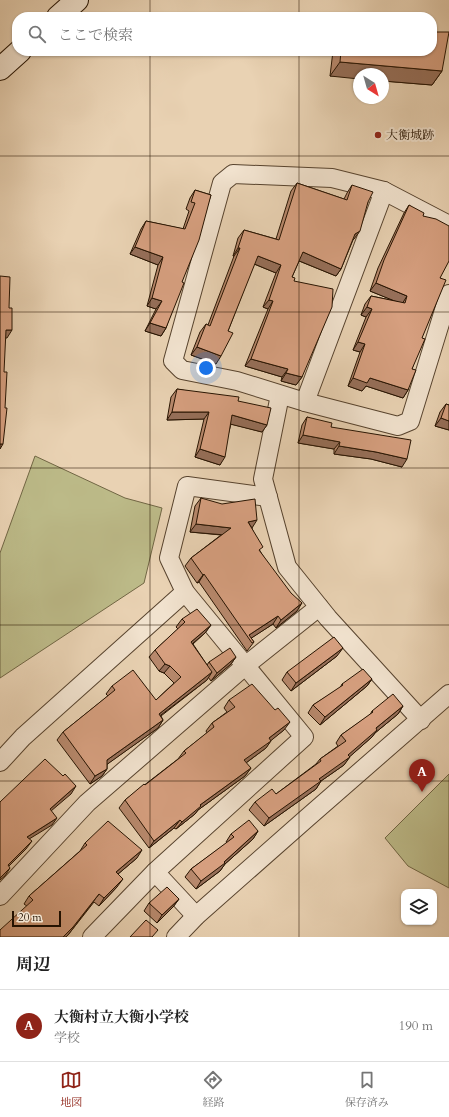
<!DOCTYPE html>
<html lang="ja">
<meta charset="utf-8">
<style>
:root{--surface:#fff;--page:#f6f6f6;--text:#222;--muted:#767676;--line:#e0e0e0;--accent:#8f2418}
body{margin:0;font-family:Cardo,"Noto Serif JP",serif;background:var(--page);color:var(--text)}
.controls{position:absolute;right:12px;bottom:12px;display:grid;overflow:hidden;border-radius:8px;box-shadow:0 1px 3px #0004}
.controls button{width:36px;height:36px;display:grid;place-items:center;padding:0;border:0;border-bottom:1px solid var(--line);background:var(--surface);color:var(--text);font:20px sans-serif}
.compass{position:absolute;left:353px;top:68px;width:36px;height:36px;border-radius:50%;background:var(--surface);box-shadow:0 1px 3px #0004;rotate:143deg}
.scale{position:absolute;left:12px;bottom:10px;width:49px;box-sizing:border-box;padding-left:4px;border:2px solid #261301;border-top:0;font-size:11px;line-height:14px;white-space:nowrap;color:#261301;-webkit-text-stroke:3px #f1e2ce;paint-order:stroke}
.you{position:absolute;left:206px;top:368px;width:14px;height:14px;margin:-10px;border:3px solid #fff;border-radius:50%;background:#1a73e8;box-shadow:0 0 0 6px #1a73e833}
.badge{display:grid;place-items:center;width:26px;height:26px;border-radius:50%;background:var(--accent);color:#fff;font-size:13px;font-weight:700}
.pin{position:absolute;translate:-50% -33px;filter:drop-shadow(0 1px 2px #0008)}
.pin::after{content:'';position:absolute;top:21px;width:14px;height:12px;background:inherit;clip-path:polygon(0 0,100% 0,50% 100%)}
.list{margin:0;padding:0;list-style:none}
h2{display:flex;justify-content:space-between;align-items:center;height:52px;margin:0;padding:0 16px;font-size:17px}
h2 small{font-size:13px;font-weight:400;color:var(--muted)}
.list li{display:grid;grid-template-columns:26px 1fr auto;gap:12px;align-items:center;box-sizing:border-box;height:72px;padding:0 16px;border-top:1px solid var(--line)}
.list b{display:block;font-size:15px;white-space:nowrap}
.list p{margin:0;font-size:13px;white-space:nowrap;color:var(--muted)}
.list em{font-size:13px;font-style:normal;color:var(--muted)}
.icon{flex:none;width:22px;height:22px;fill:none;stroke:currentColor;stroke-width:2;stroke-linecap:round;stroke-linejoin:round}
.map{position:relative;flex:none;width:449px;height:937px;overflow:hidden}
.search{position:absolute;background:var(--surface);box-shadow:0 1px 3px #0004;left:12px;right:12px;top:12px;height:44px;display:flex;align-items:center;gap:10px;box-sizing:border-box;padding:0 14px;border-radius:16px;color:var(--muted);font-size:15px}
.sheet{height:124px;background:var(--surface)}
nav{display:flex;justify-content:space-around;align-items:center;box-sizing:border-box;height:56px;border-top:1px solid var(--line);background:var(--surface);font-size:11px;color:var(--muted)}
nav a{display:grid;justify-items:center;gap:2px}
nav .on{color:var(--accent)}
.map>svg:first-child{display:block}
.green{fill:#bcba88;stroke:#716644}
.lines{fill:none;stroke-linecap:round;stroke-linejoin:round}
.street-casing{stroke:#57432e;stroke-width:20}
.secondary-casing{stroke:#261301;stroke-width:24}
.street{stroke:#f1e2ce;stroke-width:18}
.secondary{stroke:#f1e2ce;stroke-width:22}
.wall{fill:#b8896d;stroke:#261301}
.shaded-wall{fill:#966f59;stroke:#261301}
.building{fill:#d69f7f;stroke:#261301}
.grid{fill:none;stroke:#261301;stroke-width:1;stroke-opacity:0.55}
.poi-dot{fill:#8f2418;stroke:#f1e2ce;stroke-width:1.5}
.labels{text-anchor:middle;dominant-baseline:central;stroke-width:4;stroke-linejoin:round;paint-order:stroke}
.poi-label{font-size:12px;fill:#261301;stroke:#f1e2ce;text-anchor:start}
</style>
<div class="map">
<svg width="449" height="937" viewBox="0 0 449 937">
<rect width="100%" height="100%" fill="#e9d2b3"/>
<filter id="stains"><feTurbulence type="fractalNoise" baseFrequency=".005" numOctaves="4"/><feColorMatrix values="0 0 0 0 .2 0 0 0 0 .09 0 0 0 0 .02 0 0 0 .5 -.17"/></filter>
<radialGradient id="worn" r=".72"><stop offset=".6" stop-color="#630" stop-opacity="0"/><stop offset="1" stop-color="#630" stop-opacity=".3"/></radialGradient>
<g class="green">
<polygon points="35,456 125,498 162,508 144,583 0,678 0,553"/>
<polygon points="449,774 449,888 408,866 385,838"/>
</g>
<g class="lines">
<defs>
<g id="street">
<polyline points="449,225 384,191 332,178 233,174 222,183 173,361 182,370 237,381 305,402 398,426 410,421 449,294"/>
<polyline points="280,395 263,479 287,567 328,618 421,720"/>
<polyline points="305,402 384,191"/>
<polyline points="0,762 23,737 185,592"/>
<polyline points="155,872 196,916"/>
<polyline points="0,896 87,803 245,666 319,607"/>
<polyline points="92,937 155,872 304,737 185,592 169,558 187,486 268,497"/>
<polyline points="176,937 196,916 307,818 449,694"/>
</g>
<g id="secondary">
<polyline points="58,17 77,0"/>
<polyline points="0,69 20,51"/>
</g>
</defs>
<use href="#street" class="street-casing"/>
<use href="#secondary" class="secondary-casing"/>
<use href="#street" class="street"/>
<use href="#secondary" class="secondary"/>
</g>
<g class="wall">
<polygon points="333,51 432,51 442,71 432,85 383,81 383,74 330,76"/>
<polygon points="297,183 344,199 347,193 352,185 368,202 354,239 353,240 341,269 336,276 299,261 292,277 294,281 302,377 296,385 281,381 282,377 245,366 268,309 263,307 276,273 254,264 228,331 216,364 191,355 200,332 206,324 208,325 234,256 233,256 238,238 244,230 276,239 291,191"/>
<polygon points="195,190 211,195 166,328 161,336 145,331 156,309 147,306 158,265 130,254 141,229 146,221 183,229 189,211 186,209 190,198"/>
<polygon points="409,205 423,216 440,278 412,369 408,390 403,398 366,386 362,391 348,386 360,352 353,350 366,317 361,315 365,304 371,296 395,301 370,291 378,268 404,213"/>
<polygon points="177,389 238,401 267,425 262,432 231,424 220,465 195,457 204,419 167,420 171,397"/>
<polygon points="446,404 449,405 449,430 435,426 440,412"/>
<polygon points="307,417 331,427 402,467 371,459 334,454 334,449 298,443 302,425"/>
<polygon points="201,498 252,528 260,551 297,611 276,628 273,624 251,638 254,642 247,651 199,582 197,583 185,566 191,558 221,535 190,532 195,506"/>
<polygon points="182,619 211,625 205,633 193,644 207,665 209,662 236,657 231,664 211,681 208,677 207,680 161,716 163,720 158,728 107,764 107,769 102,776 90,784 57,740 63,732 108,696 106,694 112,686 156,700 174,683 164,673 159,671 149,657 155,650 178,629 176,627"/>
<polygon points="337,656 291,691 282,680 287,672"/>
<polygon points="372,679 367,686 320,725 308,713 313,705 340,688 342,684"/>
<polygon points="229,700 284,730 271,740 266,748 246,763 251,768 245,776 198,810 195,814 176,829 174,828 149,848 119,808 125,800 178,759 184,751 207,733 206,731 212,723 227,712 224,708"/>
<polygon points="403,706 398,714 375,733 372,737 349,757 344,765 321,781 316,789 264,826 249,810 255,802 276,794 316,764 320,759 338,746 336,743 341,735 370,715 372,711"/>
<polygon points="258,831 253,839 225,864 220,871 196,889 185,877 191,869 227,843 226,842 231,834"/>
<polygon points="85,843 137,858 118,874 117,887 99,906 94,902 68,935 24,904 29,896 80,851"/>
<polygon points="179,899 173,907 157,923 144,911 149,903"/>
</g>
<g class="shaded-wall">
<polygon points="340,62 442,71 432,85 383,81 383,74 359,74 359,79 330,76"/>
<polygon points="360,231 354,239 349,242 355,234"/>
<polygon points="135,247 163,257 158,265 130,254"/>
<polygon points="238,248 240,248 234,256 233,256"/>
<polygon points="303,252 341,269 336,276 297,260"/>
<polygon points="258,256 281,265 276,273 252,263"/>
<polygon points="376,283 407,296 402,304 370,291"/>
<polygon points="152,298 162,301 156,309 147,306"/>
<polygon points="269,300 273,301 268,309 263,307"/>
<polygon points="367,307 372,309 366,317 361,315"/>
<polygon points="150,323 166,328 161,336 145,331"/>
<polygon points="6,330 12,330 7,338 0,338"/>
<polygon points="358,342 365,344 360,352 353,350"/>
<polygon points="197,347 221,356 216,364 191,355"/>
<polygon points="251,359 288,369 282,377 245,366"/>
<polygon points="286,373 302,377 296,385 281,381"/>
<polygon points="353,378 370,378 408,390 403,398 366,386 362,391 348,386"/>
<polygon points="172,412 209,412 204,419 167,420"/>
<polygon points="232,415 267,425 262,432 226,423"/>
<polygon points="441,418 449,421 449,430 435,426"/>
<polygon points="303,435 340,442 334,449 298,443"/>
<polygon points="0,444 3,444 0,449"/>
<polygon points="339,446 376,452 407,459 402,467 371,459 334,454"/>
<polygon points="200,449 225,457 220,465 195,457"/>
<polygon points="257,520 252,528 248,522"/>
<polygon points="196,524 231,528 225,535 190,532"/>
<polygon points="204,574 199,582 197,583 203,575"/>
<polygon points="302,603 297,611 276,628 281,620"/>
<polygon points="278,616 273,624 250,639 249,635"/>
<polygon points="211,625 205,633 186,649 191,642"/>
<polygon points="343,648 337,656 291,691 296,683"/>
<polygon points="236,657 231,664 211,681 217,673"/>
<polygon points="165,664 170,666 164,673 159,671"/>
<polygon points="212,672 207,680 153,721 159,714"/>
<polygon points="372,679 367,686 320,725 325,717"/>
<polygon points="403,706 398,714 375,733 372,737 346,760 350,757 344,765 321,781 316,789 264,826 269,818 319,779 376,728"/>
<polygon points="163,720 158,728 102,768 107,760"/>
<polygon points="290,722 284,730 268,743 271,741 266,748 239,768 244,760 269,738"/>
<polygon points="251,768 245,776 198,810 195,814 176,829 182,822 200,805"/>
<polygon points="107,769 102,776 90,784 95,776"/>
<polygon points="76,786 71,794 44,817 50,809"/>
<polygon points="57,818 52,825 21,844 27,837"/>
<polygon points="180,820 174,828 149,848 154,841"/>
<polygon points="258,831 253,839 225,864 220,871 196,889 201,881 224,862"/>
<polygon points="32,841 26,849 2,873 8,865"/>
<polygon points="142,850 137,858 111,880 116,872"/>
<polygon points="10,868 5,876 0,880 0,878"/>
<polygon points="123,879 117,887 99,906 104,898"/>
<polygon points="99,894 68,935 66,937 63,937"/>
<polygon points="179,899 173,907 157,923 162,915"/>
</g>
<g class="building">
<polygon points="432,32 449,32 442,71 340,62 341,51 432,51"/>
<polygon points="297,183 347,200 352,185 373,192 368,202 360,231 355,234 341,269 303,252 292,277 295,278 294,281 333,289 332,307 302,377 286,373 288,369 251,359 273,301 269,300 281,265 258,256 228,331 233,333 221,356 197,347 206,324 210,326 240,248 238,248 244,230 279,240"/>
<polygon points="195,190 211,195 199,240 182,282 184,283 166,328 150,323 162,301 152,298 163,257 135,247 146,221 185,229 195,203 191,202"/>
<polygon points="409,205 424,213 423,216 436,219 449,226 449,261 440,278 446,280 422,338 425,339 412,369 416,370 408,390 370,378 367,383 353,378 365,344 358,342 372,309 367,307 371,296 405,303 407,296 376,283 384,260"/>
<polygon points="0,276 10,277 9,308 12,308 12,330 6,330 4,372 7,372 5,408 7,408 3,444 0,444"/>
<polygon points="177,389 239,397 238,401 271,408 267,425 232,415 225,457 200,449 209,412 172,412"/>
<polygon points="446,404 449,405 449,421 441,418"/>
<polygon points="307,417 332,423 331,427 411,440 407,459 376,452 339,446 340,442 303,435"/>
<polygon points="201,498 222,504 255,499 257,520 248,522 263,547 259,550 291,593 302,603 281,620 278,616 249,635 254,642 252,643 204,574 203,575 191,558 231,528 196,524"/>
<polygon points="197,609 211,625 191,642 212,672 159,714 163,720 107,760 107,769 95,776 63,732 115,690 112,686 133,670 156,700 181,677 170,666 165,664 155,650 185,622 182,619"/>
<polygon points="334,637 343,648 296,683 287,672"/>
<polygon points="230,648 236,657 217,673 209,662"/>
<polygon points="363,669 372,679 325,717 313,705 343,685 342,684"/>
<polygon points="252,684 275,710 278,708 290,722 269,738 271,741 244,760 251,768 200,805 201,806 182,822 180,820 154,841 125,800 144,784 145,785 186,753 184,751 214,727 212,723 235,707 229,700"/>
<polygon points="393,694 403,706 376,728 377,730 348,755 350,757 319,779 321,781 269,818 255,802 272,789 276,794 321,761 320,759 346,741 341,735 373,712 372,711"/>
<polygon points="45,759 63,776 65,774 76,786 50,809 57,818 27,837 32,841 8,865 10,868 0,878 0,802"/>
<polygon points="249,820 258,831 224,862 225,863 201,881 191,869 234,837 231,834"/>
<polygon points="108,821 142,850 116,872 123,879 104,898 99,894 73,927 63,937 0,937 0,930 33,900 29,896 87,845 85,843"/>
<polygon points="167,887 179,899 162,915 149,903"/>
<polygon points="146,920 158,930 152,937 130,937"/>
</g>
<path class="grid" d="M150 0V17M299 0V17M150 51V937M299 51V937M0 156H449M0 312H449M0 468H449M0 625H449M0 781H449"/>
<circle class="poi-dot" cx="378" cy="135" r="4"/>
<g class="labels">
<g class="poi-label">
<text x="386" y="135">大衡城跡</text>
</g>
</g>
<rect width="100%" height="100%" filter="url(#stains)"/>
<rect width="100%" height="100%" fill="url(#worn)"/>
</svg>
<div class="controls">
<button><svg class="icon" aria-label="layers" viewBox="0 0 24 24"><path d="M12 4l9 5-9 5-9-5zM3 14l9 5 9-5"/></svg></button>
</div>
<svg class="compass" viewBox="-18 -18 36 36"><path d="M0-13l5 13h-10z" fill="#e53935"/><path d="M0 13l5-13h-10z" fill="#767676"/></svg>
<div class="scale">20 m</div>
<div class="you"></div>
<div class="pin badge" style="left:422px;top:792px">A</div>
<div class="search"><svg class="icon" aria-label="search" viewBox="0 0 24 24"><circle cx="10" cy="10" r="6"/><path d="M15 15l6 6"/></svg>ここで検索</div>
</div>
<section class="sheet">
<h2>周辺<small></small></h2>
<ul class="list">
<li><span class="badge">A</span><div><b>大衡村立大衡小学校</b><p>学校</p></div><em>190 m</em></li>
</ul>
</section>
<nav>
<a class="on"><svg class="icon" aria-label="map" viewBox="0 0 24 24"><path d="M3 6l6-2 6 2 6-2v14l-6 2-6-2-6 2zM9 4v14M15 6v14"/></svg>地図</a>
<a><svg class="icon" aria-label="directions" viewBox="0 0 24 24"><path d="M12 3l9 9-9 9-9-9zM9 14v-3h6M13 9l2 2-2 2"/></svg>経路</a>
<a><svg class="icon" aria-label="saved" viewBox="0 0 24 24"><path d="M7 4h10v16l-5-4-5 4z"/></svg>保存済み</a>
</nav>
